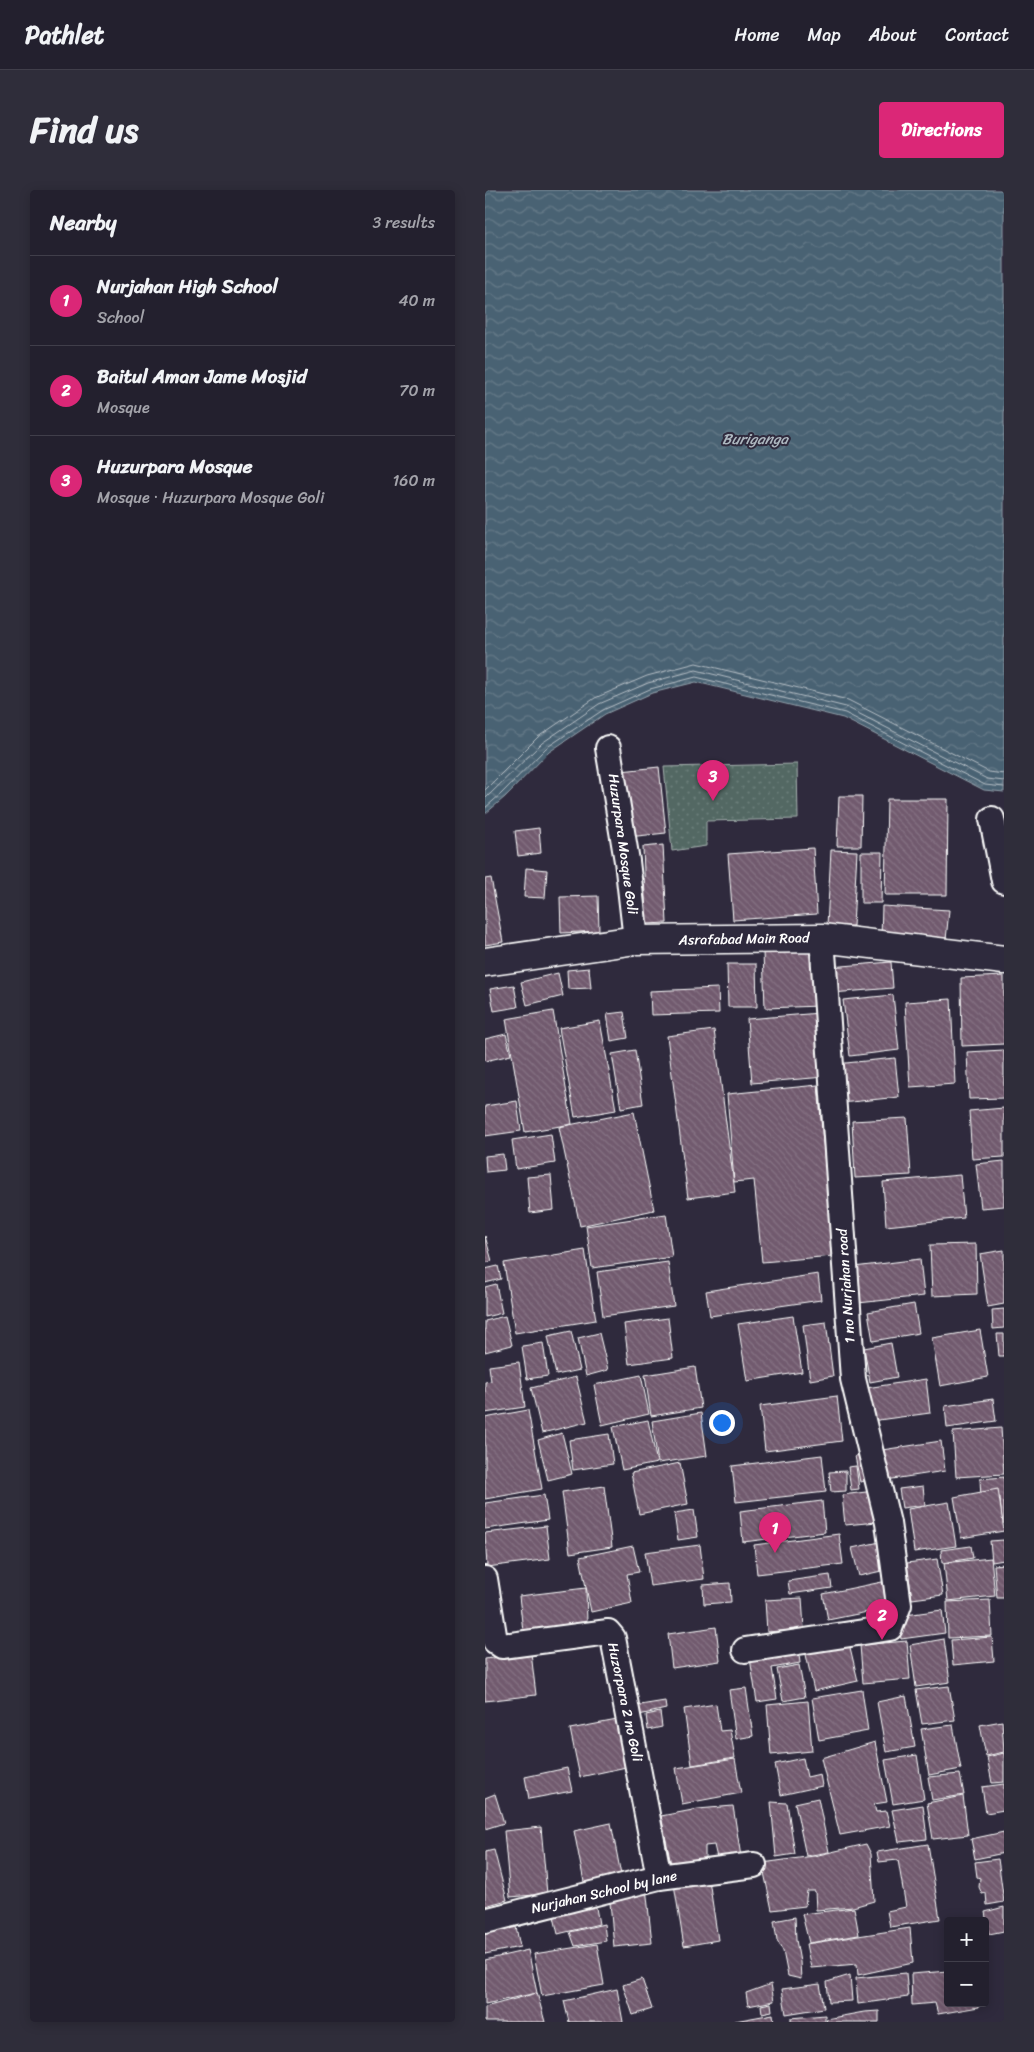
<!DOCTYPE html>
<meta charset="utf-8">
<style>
:root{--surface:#23202e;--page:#2f2d3a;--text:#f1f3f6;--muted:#a3a3aa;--line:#403e4a;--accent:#db2777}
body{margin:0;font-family:Sriracha,sans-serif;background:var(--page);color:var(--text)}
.controls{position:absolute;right:15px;bottom:15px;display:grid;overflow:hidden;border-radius:5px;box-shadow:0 2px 12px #0003}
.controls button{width:45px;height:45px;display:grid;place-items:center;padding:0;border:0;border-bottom:1px solid var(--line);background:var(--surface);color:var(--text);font:25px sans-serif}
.you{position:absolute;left:236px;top:1232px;width:18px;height:18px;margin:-12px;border:4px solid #fff;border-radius:50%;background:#1a73e8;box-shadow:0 0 0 8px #1a73e833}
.badge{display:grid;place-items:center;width:32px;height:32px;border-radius:50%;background:var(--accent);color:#fff;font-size:16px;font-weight:700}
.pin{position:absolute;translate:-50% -41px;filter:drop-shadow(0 1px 2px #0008)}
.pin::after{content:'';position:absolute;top:26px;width:18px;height:15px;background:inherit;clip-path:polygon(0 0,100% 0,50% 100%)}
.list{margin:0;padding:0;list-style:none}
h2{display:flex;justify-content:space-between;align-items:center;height:65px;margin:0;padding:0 20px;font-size:21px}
h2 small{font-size:16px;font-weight:400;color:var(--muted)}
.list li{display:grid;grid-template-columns:32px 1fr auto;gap:15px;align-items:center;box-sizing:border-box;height:90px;padding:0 20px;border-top:1px solid var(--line)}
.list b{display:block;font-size:19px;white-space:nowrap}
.list p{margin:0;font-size:16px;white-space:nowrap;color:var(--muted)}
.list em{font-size:16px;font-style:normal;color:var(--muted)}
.map{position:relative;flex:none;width:519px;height:1832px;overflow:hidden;border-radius:5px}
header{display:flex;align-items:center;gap:30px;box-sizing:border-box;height:70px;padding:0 25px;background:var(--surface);border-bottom:1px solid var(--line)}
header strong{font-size:24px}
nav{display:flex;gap:28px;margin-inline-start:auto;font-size:18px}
.intro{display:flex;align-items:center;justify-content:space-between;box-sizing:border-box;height:120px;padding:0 30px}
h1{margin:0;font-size:35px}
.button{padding:12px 22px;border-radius:5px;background:var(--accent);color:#fff;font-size:18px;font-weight:700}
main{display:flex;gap:30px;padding:0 30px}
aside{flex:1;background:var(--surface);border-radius:5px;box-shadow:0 2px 12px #0003}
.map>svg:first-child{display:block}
.grass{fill:url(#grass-dots);stroke:#a8b4b1}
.water{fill:url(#water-waves);stroke:#92a1ab}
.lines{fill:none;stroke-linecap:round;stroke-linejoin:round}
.shore{stroke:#b7c0c7;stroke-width:1}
.building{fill:url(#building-back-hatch);stroke:#fff}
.street-casing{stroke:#fff;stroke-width:28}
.secondary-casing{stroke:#fff;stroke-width:31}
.street{stroke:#2f2a3d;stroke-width:24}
.secondary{stroke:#2f2a3d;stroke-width:28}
.labels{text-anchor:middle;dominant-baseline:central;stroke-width:4;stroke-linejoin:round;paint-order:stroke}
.street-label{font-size:14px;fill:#fff;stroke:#2f2a3d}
.water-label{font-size:15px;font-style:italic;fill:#aeb8c0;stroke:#2f2a3d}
</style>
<header>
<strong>Pathlet</strong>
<nav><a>Home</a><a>Map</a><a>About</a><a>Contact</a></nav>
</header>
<div class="intro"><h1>Find us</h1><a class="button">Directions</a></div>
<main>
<aside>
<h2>Nearby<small>3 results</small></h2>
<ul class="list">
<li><span class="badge">1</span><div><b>Nurjahan High School</b><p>School</p></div><em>40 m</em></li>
<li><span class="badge">2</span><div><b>Baitul Aman Jame Mosjid</b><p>Mosque</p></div><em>70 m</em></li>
<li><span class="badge">3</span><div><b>Huzurpara Mosque</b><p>Mosque · Huzurpara Mosque Goli</p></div><em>160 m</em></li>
</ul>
</aside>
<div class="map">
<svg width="519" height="1832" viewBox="0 0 519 1832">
<defs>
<pattern id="grass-dots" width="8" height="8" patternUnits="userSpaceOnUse" patternTransform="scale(1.25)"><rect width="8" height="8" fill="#526863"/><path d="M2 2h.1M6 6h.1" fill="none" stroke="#6c7f7a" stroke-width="1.8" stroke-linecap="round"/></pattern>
<pattern id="water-waves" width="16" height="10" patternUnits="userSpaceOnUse" patternTransform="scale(1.25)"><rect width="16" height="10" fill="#4a6273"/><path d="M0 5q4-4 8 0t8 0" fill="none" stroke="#657a88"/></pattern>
<pattern id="building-back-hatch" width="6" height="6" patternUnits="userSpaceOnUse" patternTransform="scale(1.25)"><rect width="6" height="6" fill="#715a6e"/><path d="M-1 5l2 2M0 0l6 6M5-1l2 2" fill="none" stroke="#867384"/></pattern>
</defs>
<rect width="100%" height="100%" fill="#2f2a3d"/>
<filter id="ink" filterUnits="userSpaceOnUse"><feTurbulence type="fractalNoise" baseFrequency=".02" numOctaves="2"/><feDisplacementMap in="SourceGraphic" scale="10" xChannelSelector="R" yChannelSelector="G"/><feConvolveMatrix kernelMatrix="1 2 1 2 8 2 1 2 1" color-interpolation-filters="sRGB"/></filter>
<g filter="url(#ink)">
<polygon class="grass" points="312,574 313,629 221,631 221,656 187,661 179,577"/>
<polygon class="water" points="0,0 519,0 519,602 499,600 358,528 211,492 167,503 120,524 64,562 20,607 0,624"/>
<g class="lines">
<g class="shore">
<polyline points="0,600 53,547 110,508 162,486 211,473 363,510 504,582 519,584"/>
<polyline points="0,609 57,553 114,514 163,493 211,480 361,517 502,589 519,591"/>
<polyline points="0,618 16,604 61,558 118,520 165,499 211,487 360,523 500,595 519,597"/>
</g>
</g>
<g class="building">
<polygon points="174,577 181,643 143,647 136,581"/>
<polygon points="354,606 377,606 376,656 352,656"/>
<polygon points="402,609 463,609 462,705 400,705"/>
<polygon points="54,638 56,663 33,666 30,641"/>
<polygon points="178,655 182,733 161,734 158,657"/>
<polygon points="328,658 332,724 248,730 243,664"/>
<polygon points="346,660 372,661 368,736 342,736"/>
<polygon points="376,662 397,662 396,713 376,713"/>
<polygon points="41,678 62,680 60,708 39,707"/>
<polygon points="6,688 18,752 0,755 0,689"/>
<polygon points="113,706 114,741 76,743 75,707"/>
<polygon points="397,716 464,720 461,750 396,747"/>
<polygon points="332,759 335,816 280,818 278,762"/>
<polygon points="406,772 408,798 347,803 345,777"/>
<polygon points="242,774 271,774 272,817 243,817"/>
<polygon points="104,778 106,798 83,799 82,780"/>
<polygon points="73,783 78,806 42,815 36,792"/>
<polygon points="519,786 519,854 477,856 476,788"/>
<polygon points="29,795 33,817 9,821 5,799"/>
<polygon points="233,798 234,823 166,825 165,801"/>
<polygon points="408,805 414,860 365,866 358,810"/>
<polygon points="466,809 470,894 425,897 420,812"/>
<polygon points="68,821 87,934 40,942 21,829"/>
<polygon points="139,822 143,848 126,851 122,824"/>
<polygon points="335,823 340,887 267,893 262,829"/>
<polygon points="115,831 131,920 90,927 74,838"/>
<polygon points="229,840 250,1002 203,1008 182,846"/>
<polygon points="21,844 26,865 0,871 0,849"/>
<polygon points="150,860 158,914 136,918 127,864"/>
<polygon points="519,860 519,908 484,909 482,862"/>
<polygon points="410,868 414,907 356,913 351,874"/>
<polygon points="333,895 348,1066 277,1072 269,990 249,992 242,904"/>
<polygon points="32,911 36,941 0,946 0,916"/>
<polygon points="519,918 519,967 487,969 484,921"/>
<polygon points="149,922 169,1020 95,1036 74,937"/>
<polygon points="422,928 426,985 370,988 367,931"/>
<polygon points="66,944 70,973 31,979 27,950"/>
<polygon points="18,964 20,980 1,982 0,966"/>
<polygon points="519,971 519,1016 496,1018 491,974"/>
<polygon points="66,985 69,1020 45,1023 42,987"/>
<polygon points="475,985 479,1028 401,1036 398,992"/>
<polygon points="181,1024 187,1067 107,1078 101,1036"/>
<polygon points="0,1046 7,1071 0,1073"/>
<polygon points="491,1054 492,1104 447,1106 445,1055"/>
<polygon points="100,1060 111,1130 30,1143 19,1073"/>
<polygon points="519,1060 519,1114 503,1117 495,1064"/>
<polygon points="435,1069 439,1106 373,1113 369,1077"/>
<polygon points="183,1072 189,1116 118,1126 112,1082"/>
<polygon points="13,1076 16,1089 0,1093 0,1079"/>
<polygon points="333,1084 336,1110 225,1126 221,1101"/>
<polygon points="11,1094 17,1123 0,1127 0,1097"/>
<polygon points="429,1114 434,1143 388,1151 383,1122"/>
<polygon points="519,1119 519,1138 508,1139 507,1120"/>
<polygon points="20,1126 27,1155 0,1162 0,1131"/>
<polygon points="308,1126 317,1182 262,1191 253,1134"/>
<polygon points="183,1128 188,1168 144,1174 139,1134"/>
<polygon points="341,1132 348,1186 325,1190 318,1135"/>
<polygon points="495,1140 503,1187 455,1196 447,1148"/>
<polygon points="86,1141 95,1180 71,1185 63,1146"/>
<polygon points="114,1143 123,1180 101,1186 93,1148"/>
<polygon points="512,1144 519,1144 519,1166 514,1166"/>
<polygon points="58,1153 63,1186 42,1189 37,1156"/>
<polygon points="406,1153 412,1187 385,1192 379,1158"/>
<polygon points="34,1172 40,1217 0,1223 0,1192 6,1191 4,1176"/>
<polygon points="210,1177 216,1218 166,1226 160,1185"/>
<polygon points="156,1185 164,1224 117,1235 109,1195"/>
<polygon points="91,1187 102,1232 57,1243 46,1198"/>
<polygon points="441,1189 445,1223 386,1231 381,1198"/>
<polygon points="352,1206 357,1251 280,1261 275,1216"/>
<polygon points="508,1209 511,1231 462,1238 460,1216"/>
<polygon points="43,1220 57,1299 0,1309 0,1228"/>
<polygon points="216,1223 222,1266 173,1273 167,1231"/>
<polygon points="163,1230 172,1273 137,1280 128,1237"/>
<polygon points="516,1238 519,1284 471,1287 468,1242"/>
<polygon points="77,1243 87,1284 63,1290 53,1250"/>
<polygon points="124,1244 128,1274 88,1280 84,1250"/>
<polygon points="456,1251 460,1281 401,1290 397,1260"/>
<polygon points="382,1264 386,1290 375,1292 370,1266"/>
<polygon points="337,1265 341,1302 251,1312 247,1276"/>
<polygon points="195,1273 203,1314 154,1324 146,1283"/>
<polygon points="371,1276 374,1299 366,1300 363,1277"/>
<polygon points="361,1281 361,1301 346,1302 344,1282"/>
<polygon points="519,1287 519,1333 517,1334 515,1307 496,1309 495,1289"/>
<polygon points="119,1296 127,1357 85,1363 77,1302"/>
<polygon points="438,1296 440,1315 417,1318 414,1299"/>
<polygon points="513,1299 519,1341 476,1348 469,1307"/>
<polygon points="389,1301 392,1332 360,1335 357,1305"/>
<polygon points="59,1305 63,1330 0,1339 0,1313"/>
<polygon points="337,1311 340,1342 258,1352 255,1321"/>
<polygon points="464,1312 471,1356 429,1362 423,1319"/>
<polygon points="209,1320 213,1347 193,1350 189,1323"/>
<polygon points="61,1336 65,1369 2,1377 0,1343"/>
<polygon points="354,1344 358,1374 272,1384 269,1355"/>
<polygon points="519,1350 519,1370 507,1372 505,1351"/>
<polygon points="395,1352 401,1380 374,1386 367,1358"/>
<polygon points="215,1355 219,1389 165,1396 160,1362"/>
<polygon points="148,1356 154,1382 142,1384 147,1413 106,1422 95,1367"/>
<polygon points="486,1356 488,1368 457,1373 456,1360"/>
<polygon points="506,1368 510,1406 463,1411 459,1373"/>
<polygon points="452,1369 458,1405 427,1409 422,1373"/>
<polygon points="519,1374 519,1408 512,1408 509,1375"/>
<polygon points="345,1385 347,1398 305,1404 303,1391"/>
<polygon points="402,1391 407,1417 343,1430 338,1404"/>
<polygon points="245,1393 246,1412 219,1414 218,1395"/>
<polygon points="101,1398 102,1433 38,1441 34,1406"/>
<polygon points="317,1408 319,1439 282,1442 280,1410"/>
<polygon points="505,1410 507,1446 463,1448 462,1412"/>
<polygon points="457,1420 460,1443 416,1449 413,1426"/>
<polygon points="231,1437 235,1471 187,1478 183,1444"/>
<polygon points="507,1447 509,1471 468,1475 466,1450"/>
<polygon points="363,1449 373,1491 329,1501 320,1460"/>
<polygon points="459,1449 465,1492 431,1497 425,1455"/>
<polygon points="422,1451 425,1489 378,1493 375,1455"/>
<polygon points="313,1455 315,1473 287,1478 292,1509 272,1512 264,1462"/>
<polygon points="46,1463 51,1505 0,1511 0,1469"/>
<polygon points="314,1475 320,1507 298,1511 292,1479"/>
<polygon points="464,1496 470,1530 437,1534 431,1500"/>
<polygon points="261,1498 268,1546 251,1549 244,1500"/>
<polygon points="377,1500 383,1541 334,1550 327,1508"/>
<polygon points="421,1506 430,1557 401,1562 392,1512"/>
<polygon points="180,1511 181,1519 145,1527 143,1517"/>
<polygon points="323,1511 327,1561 286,1565 282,1515"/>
<polygon points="231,1514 235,1541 245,1540 250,1568 207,1575 199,1519"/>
<polygon points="175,1522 177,1537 163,1540 161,1525"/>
<polygon points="132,1530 141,1577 95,1587 85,1539"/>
<polygon points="517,1531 519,1562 501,1566 495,1535"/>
<polygon points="468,1535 476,1579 444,1585 436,1539"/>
<polygon points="390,1552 402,1612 389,1614 391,1622 401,1621 405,1636 355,1645 336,1568"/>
<polygon points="519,1563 519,1592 507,1593 502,1567"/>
<polygon points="432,1565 439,1609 408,1614 400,1570"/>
<polygon points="318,1568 322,1587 335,1584 337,1596 296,1605 290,1574"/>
<polygon points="250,1569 256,1603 197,1614 191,1578"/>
<polygon points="82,1578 87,1601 44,1609 40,1587"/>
<polygon points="475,1584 479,1605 447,1610 443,1587"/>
<polygon points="519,1594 519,1620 501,1623 497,1597"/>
<polygon points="10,1604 19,1633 0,1639 0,1608"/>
<polygon points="478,1606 483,1645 448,1649 442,1613"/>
<polygon points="333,1608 344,1662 321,1666 310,1613"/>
<polygon points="286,1612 302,1613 310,1664 291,1667"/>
<polygon points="438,1615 442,1649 414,1652 407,1620"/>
<polygon points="248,1616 256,1667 233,1672 229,1655 220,1656 220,1677 187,1679 176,1626 213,1619"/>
<polygon points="126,1633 136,1685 99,1692 89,1641"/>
<polygon points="56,1637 62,1704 25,1707 19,1641"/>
<polygon points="519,1642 519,1663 490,1669 486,1649"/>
<polygon points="381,1654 386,1664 389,1711 368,1717 331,1720 330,1701 322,1701 320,1716 287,1720 277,1673 329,1666"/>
<polygon points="443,1654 455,1729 405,1737 402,1721 421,1717 413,1670 394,1672 392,1662"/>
<polygon points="9,1660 22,1710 0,1716 0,1662"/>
<polygon points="513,1669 519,1712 502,1715 501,1703 497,1704 494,1697 495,1688 492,1687 490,1672"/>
<polygon points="223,1683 233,1750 199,1756 188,1688"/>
<polygon points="161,1697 167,1753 129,1757 124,1701"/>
<polygon points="109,1707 114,1734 73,1744 67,1718"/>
<polygon points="519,1717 519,1741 504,1744 500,1722"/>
<polygon points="369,1718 374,1745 324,1753 317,1724"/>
<polygon points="310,1727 311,1750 315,1772 316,1789 303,1786 298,1761 292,1750 289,1731"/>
<polygon points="30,1732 35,1757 0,1764 0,1738"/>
<polygon points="119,1734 121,1751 90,1756 85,1742"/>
<polygon points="425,1738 428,1773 373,1785 372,1774 326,1778 321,1754"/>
<polygon points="112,1754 119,1795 57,1806 49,1764"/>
<polygon points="43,1760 52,1803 0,1814 0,1770"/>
<polygon points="463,1781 463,1813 494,1813 494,1817 453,1824 450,1813 427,1815 426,1784"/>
<polygon points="421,1783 423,1807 373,1814 371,1788"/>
<polygon points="365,1785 367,1811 344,1812 342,1792"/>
<polygon points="157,1789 167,1819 148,1825 138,1795"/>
<polygon points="286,1794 289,1811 263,1816 261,1803"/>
<polygon points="335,1794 339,1818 301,1824 297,1799"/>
<polygon points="132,1799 138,1832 84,1832 79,1811"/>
<polygon points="52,1803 60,1832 0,1832 0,1817"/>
<polygon points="286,1813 287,1821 277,1823 276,1815"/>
<polygon points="394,1821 394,1832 342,1832 341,1829 379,1822"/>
<polygon points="288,1824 289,1832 251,1832 250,1831"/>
<polygon points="340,1825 340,1832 306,1832 306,1828"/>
</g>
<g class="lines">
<defs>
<g id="street">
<polyline points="123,558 142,671 151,750"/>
<polyline points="507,629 519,691"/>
<polyline points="0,1389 10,1451 17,1456 123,1442 128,1448 174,1687"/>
<polyline points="260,1460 405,1438 414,1415 403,1333 368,1189 337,748"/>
<polyline points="0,1731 174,1687 269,1675"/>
</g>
<polyline id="secondary" points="0,772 151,750 337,748 519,770"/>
</defs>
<use href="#street" class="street-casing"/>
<use href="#secondary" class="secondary-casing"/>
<use href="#street" class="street"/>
<use href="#secondary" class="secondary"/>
</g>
</g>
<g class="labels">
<g class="street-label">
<text transform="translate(138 654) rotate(82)">Huzurpara Mosque Goli</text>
<text transform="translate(259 749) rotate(-1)">Asrafabad Main Road</text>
<text transform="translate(361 1096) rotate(-94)">1 no Nurjahan road</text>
<text transform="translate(140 1512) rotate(78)">Huzorpara 2 no Goli</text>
<text transform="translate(119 1702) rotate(-13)">Nurjahan School by lane</text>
</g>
<g class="water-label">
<text x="270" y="249">Buriganga</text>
</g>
</g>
</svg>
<div class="controls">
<button>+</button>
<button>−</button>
</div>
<div class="you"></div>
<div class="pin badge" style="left:290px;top:1363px">1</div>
<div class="pin badge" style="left:397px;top:1450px">2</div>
<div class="pin badge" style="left:228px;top:611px">3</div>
</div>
</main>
